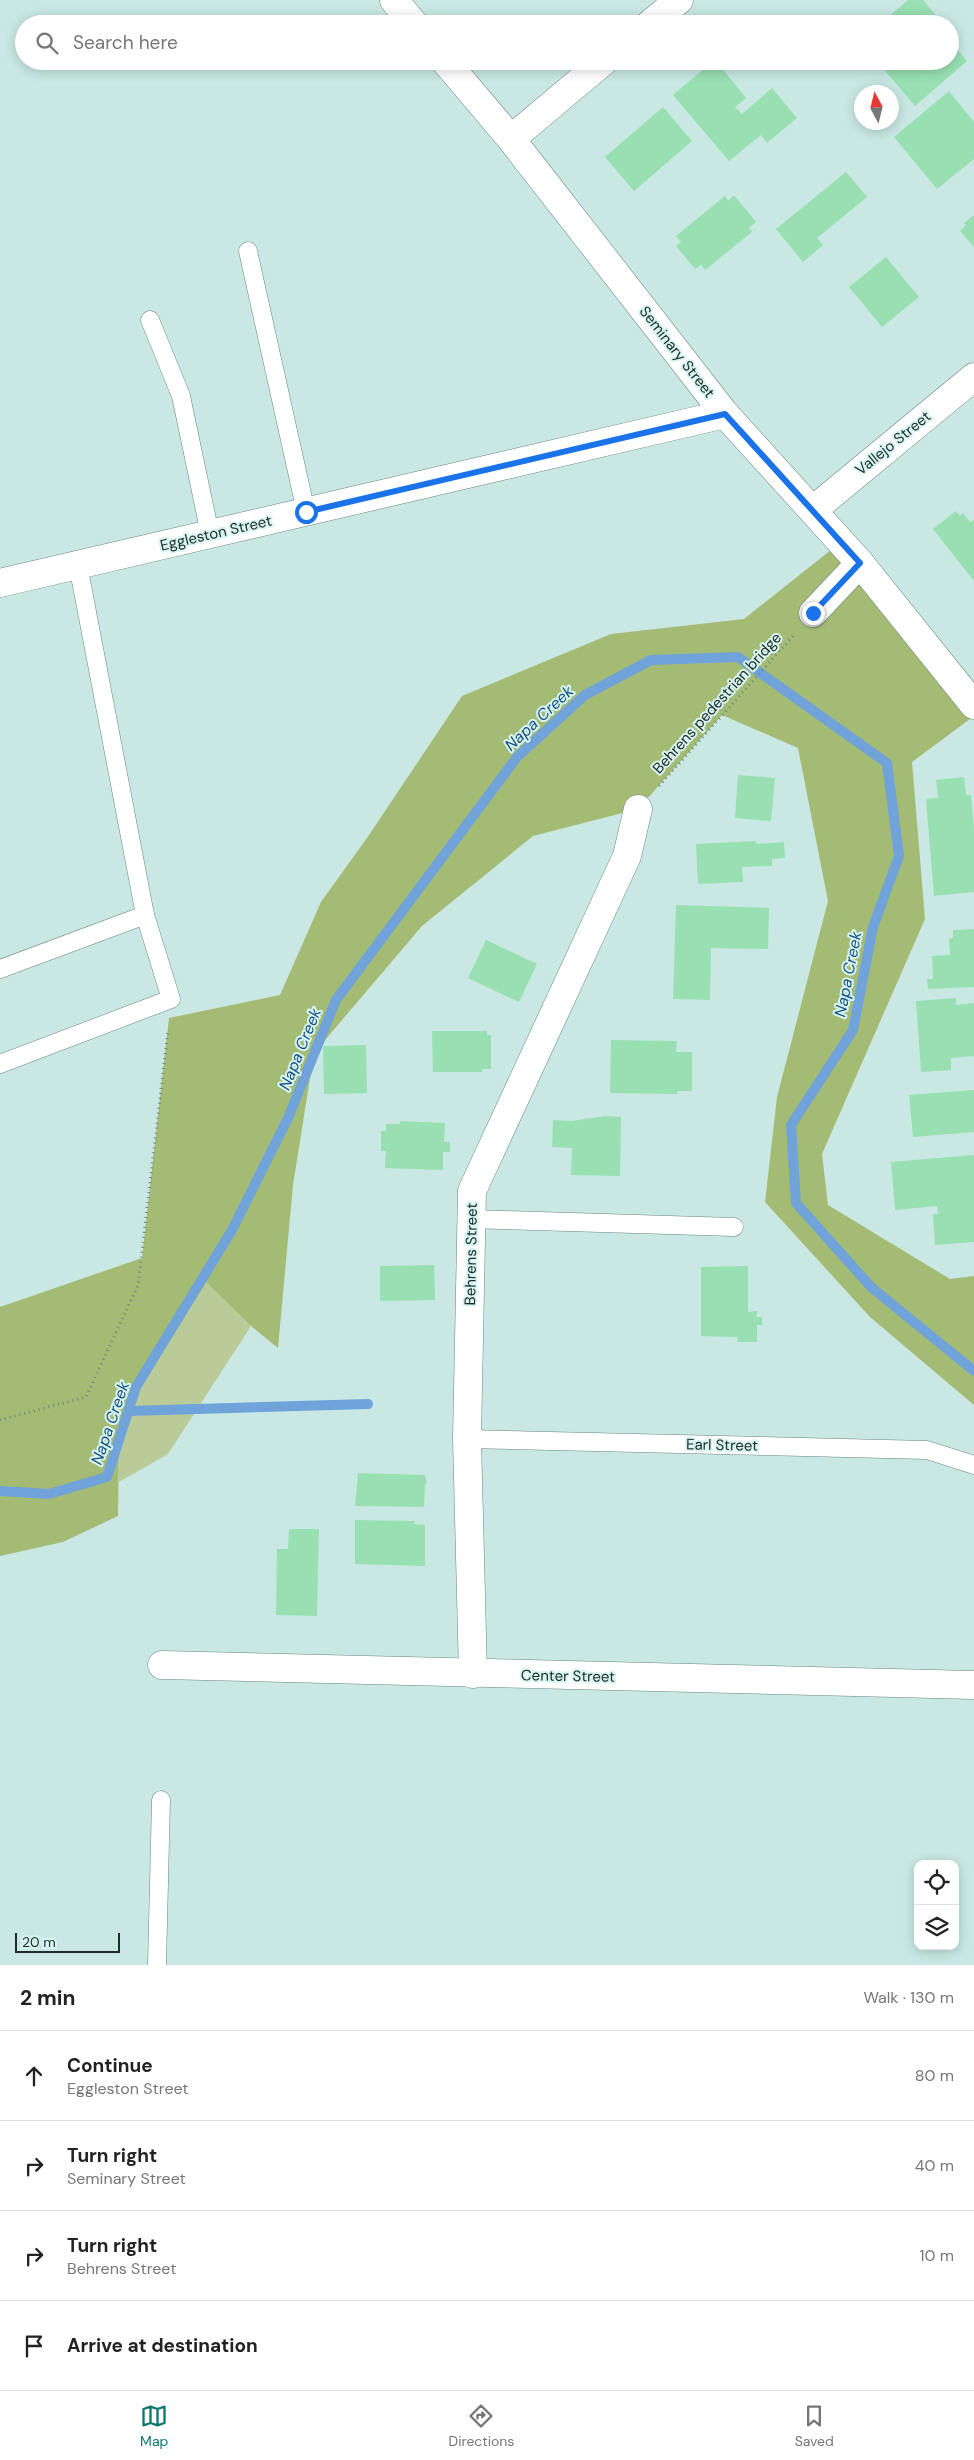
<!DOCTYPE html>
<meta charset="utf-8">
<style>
:root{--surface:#fff;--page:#f6f6f6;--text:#222;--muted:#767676;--line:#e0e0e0;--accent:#0f766e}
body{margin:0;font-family:"DM Sans",sans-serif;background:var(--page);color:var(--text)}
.controls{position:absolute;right:15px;bottom:15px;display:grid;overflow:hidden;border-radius:10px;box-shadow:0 2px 12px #0003}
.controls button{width:45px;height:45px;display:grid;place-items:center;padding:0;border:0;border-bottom:1px solid var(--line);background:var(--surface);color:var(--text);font:25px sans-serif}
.compass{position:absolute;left:854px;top:85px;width:45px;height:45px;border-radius:50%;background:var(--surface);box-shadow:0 2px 12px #0003;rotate:353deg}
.scale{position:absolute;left:15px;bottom:12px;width:105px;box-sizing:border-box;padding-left:5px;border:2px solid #212d2c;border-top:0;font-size:14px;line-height:18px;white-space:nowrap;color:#212d2c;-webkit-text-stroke:4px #d6f5f1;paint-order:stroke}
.stop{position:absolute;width:15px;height:15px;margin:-11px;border:4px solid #1a73e8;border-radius:50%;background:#fff}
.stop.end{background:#1a73e8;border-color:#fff;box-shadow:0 1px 5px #0008}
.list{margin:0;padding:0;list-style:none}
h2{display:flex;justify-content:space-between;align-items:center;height:65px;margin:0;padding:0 20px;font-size:21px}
h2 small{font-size:16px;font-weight:400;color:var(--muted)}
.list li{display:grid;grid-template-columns:32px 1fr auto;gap:15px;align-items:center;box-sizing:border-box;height:90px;padding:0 20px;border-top:1px solid var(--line)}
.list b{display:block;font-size:19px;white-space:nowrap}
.list p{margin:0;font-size:16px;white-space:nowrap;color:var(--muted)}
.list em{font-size:16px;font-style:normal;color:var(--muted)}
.icon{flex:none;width:28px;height:28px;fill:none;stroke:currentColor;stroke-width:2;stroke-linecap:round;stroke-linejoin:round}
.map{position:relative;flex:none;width:974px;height:1965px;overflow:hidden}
.search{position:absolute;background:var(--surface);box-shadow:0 2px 12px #0003;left:15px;right:15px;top:15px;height:55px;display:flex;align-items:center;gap:12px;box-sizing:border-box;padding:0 18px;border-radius:28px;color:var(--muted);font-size:19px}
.sheet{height:425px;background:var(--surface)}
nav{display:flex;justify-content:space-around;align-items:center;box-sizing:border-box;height:70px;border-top:1px solid var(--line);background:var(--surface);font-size:14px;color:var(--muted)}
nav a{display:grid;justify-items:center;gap:2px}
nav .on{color:var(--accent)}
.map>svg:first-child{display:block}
.green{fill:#b9cc97}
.forest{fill:#a4bb74}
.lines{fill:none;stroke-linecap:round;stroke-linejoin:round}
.stream{stroke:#6fa3d9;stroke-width:10}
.building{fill:#98e0b1}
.lane-casing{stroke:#688581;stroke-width:19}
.street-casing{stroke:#688581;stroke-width:29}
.path{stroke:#718683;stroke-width:3;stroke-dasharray:1 4;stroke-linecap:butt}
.lane{stroke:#fff;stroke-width:18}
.street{stroke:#fff;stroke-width:28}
.route{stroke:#1a73e8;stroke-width:6}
.labels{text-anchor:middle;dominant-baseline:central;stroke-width:4;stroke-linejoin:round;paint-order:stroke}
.street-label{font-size:15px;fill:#212d2c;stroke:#d6f5f1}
.water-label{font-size:16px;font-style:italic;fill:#174f82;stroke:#d6f5f1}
</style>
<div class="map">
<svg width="974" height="1965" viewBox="0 0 974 1965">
<rect width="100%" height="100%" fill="#c9e8e3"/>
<polygon class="green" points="203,1278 251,1326 168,1454 119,1482 119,1442 136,1387"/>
<polygon class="forest" points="841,542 974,716 912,762 925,919 822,1154 828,1205 950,1279 974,1276 974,1405 870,1317 765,1202 777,1097 828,901 798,748 722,715 638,809 533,836 422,926 314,1053 293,1185 278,1348 251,1326 203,1279 136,1387 119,1442 118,1516 63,1542 0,1556 0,1307 142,1258 169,1018 280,995 321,902 367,838 462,696 611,634 744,619"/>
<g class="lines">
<g class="stream">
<polyline points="129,1411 368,1404"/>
<polyline points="0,1491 49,1494 107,1477 136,1387 232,1230 288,1118 336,1000 517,757 585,695 651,660 738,657 887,763 899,856 873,927 853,1030 791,1125 796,1203 871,1287 974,1371"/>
</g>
</g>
<g class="building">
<polygon points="908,0 923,0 943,24 880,24"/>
<polygon points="950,32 956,39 951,42 967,61 915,106 880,65 884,61 950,61"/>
<polygon points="713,61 716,61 746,98 735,107 742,114 772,88 797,118 767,143 761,135 729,161 673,95"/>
<polygon points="949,91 974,122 974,159 937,189 894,137"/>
<polygon points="663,107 692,141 634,191 605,157"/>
<polygon points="846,172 867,197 817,238 823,245 803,262 776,229"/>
<polygon points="734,195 756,222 749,228 752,232 705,270 701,265 695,269 676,246 681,242 676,236 725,196 728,201"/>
<polygon points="974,215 974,247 960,231 966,225 964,223"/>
<polygon points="886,257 919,297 882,327 849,287"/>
<polygon points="956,511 960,516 963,513 970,522 974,520 974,581 933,529"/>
<polygon points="738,775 775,778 771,821 735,818"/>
<polygon points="964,777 966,795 971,795 974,830 974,892 934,896 926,799 938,798 936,780"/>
<polygon points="756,841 757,844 784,842 785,858 772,859 772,866 742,867 743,882 698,884 696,844"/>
<polygon points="676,905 769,908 768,949 711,948 710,1000 673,999"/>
<polygon points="974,929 974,987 928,989 927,979 933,979 932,956 950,955 949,938 953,938 953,930"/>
<polygon points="486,940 537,964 519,1002 468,978"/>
<polygon points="956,998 956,1005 974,1003 974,1056 951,1058 951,1070 921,1072 916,1001"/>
<polygon points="432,1031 487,1031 487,1035 491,1035 491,1069 482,1069 482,1072 433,1072"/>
<polygon points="611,1040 677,1041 676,1052 692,1052 692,1091 677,1091 677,1094 610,1093"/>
<polygon points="366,1045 367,1093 324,1094 323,1046"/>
<polygon points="974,1090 974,1132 913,1137 909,1095"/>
<polygon points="605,1116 621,1117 620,1176 571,1175 572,1148 552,1147 553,1120 572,1121"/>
<polygon points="400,1121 445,1123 444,1142 450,1142 450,1152 443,1152 443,1170 385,1168 386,1151 381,1151 381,1131 386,1131 386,1124 400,1124"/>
<polygon points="974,1155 974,1242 935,1245 933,1214 938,1214 937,1206 895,1210 891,1162"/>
<polygon points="434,1265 435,1300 380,1301 380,1266"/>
<polygon points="748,1266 748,1312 757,1311 757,1317 762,1317 762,1325 757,1325 757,1342 738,1342 737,1337 701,1336 701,1267"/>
<polygon points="358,1473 425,1475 427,1484 425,1484 424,1507 355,1506"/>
<polygon points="355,1520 415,1521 414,1524 425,1525 425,1566 355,1564"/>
<polygon points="289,1529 319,1529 317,1616 276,1615 277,1549 288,1549"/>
</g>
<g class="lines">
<defs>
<g id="lane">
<polyline points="248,251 306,512"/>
<polyline points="150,320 181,396 210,534"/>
<polyline points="0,969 145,915"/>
<polyline points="0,1064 171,999 145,915 78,565"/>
<polyline points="471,1219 734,1227"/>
<polyline points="467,1439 927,1450 974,1465"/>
<polyline points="157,1965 161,1800"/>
</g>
<g id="street">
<polyline points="394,0 414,24"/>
<polyline points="650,24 679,0"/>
<polyline points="445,61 511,139 725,414 860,563 974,705"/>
<polyline points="511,139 604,61"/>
<polyline points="813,510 974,377"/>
<polyline points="0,583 725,414"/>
<polyline points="813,613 860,563"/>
<polyline points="162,1665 974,1685"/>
<polyline points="473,1674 467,1439 472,1191 627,856 638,809"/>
</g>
</defs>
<use href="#lane" class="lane-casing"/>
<use href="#street" class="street-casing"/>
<g class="path">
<polyline points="659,786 793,636"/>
<polyline points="0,1420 86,1397 138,1285 168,1030"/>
</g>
<use href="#lane" class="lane"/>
<use href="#street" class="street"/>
</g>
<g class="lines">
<polyline class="route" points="306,512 725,414 860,563 813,613"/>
</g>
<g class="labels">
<g class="street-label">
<text transform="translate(677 352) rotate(52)">Seminary Street</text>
<text transform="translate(893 443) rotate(-39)">Vallejo Street</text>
<text transform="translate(216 533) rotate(-13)">Eggleston Street</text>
<text transform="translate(717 703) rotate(-48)">Behrens pedestrian bridge</text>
<text transform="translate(471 1254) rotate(-89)">Behrens Street</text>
<text transform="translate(722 1445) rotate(1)">Earl Street</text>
<text transform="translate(568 1676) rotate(1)">Center Street</text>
</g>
<g class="water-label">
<text transform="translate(539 718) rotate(-43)">Napa Creek</text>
<text transform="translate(848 974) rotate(-79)">Napa Creek</text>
<text transform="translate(300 1049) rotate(-68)">Napa Creek</text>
<text transform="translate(110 1423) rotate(-71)">Napa Creek</text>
</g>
</g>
</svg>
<div class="controls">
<button><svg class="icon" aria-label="locate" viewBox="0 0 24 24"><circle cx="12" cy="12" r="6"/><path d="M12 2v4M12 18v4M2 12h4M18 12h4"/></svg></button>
<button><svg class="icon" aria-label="layers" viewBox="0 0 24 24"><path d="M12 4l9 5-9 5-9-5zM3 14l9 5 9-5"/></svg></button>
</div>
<svg class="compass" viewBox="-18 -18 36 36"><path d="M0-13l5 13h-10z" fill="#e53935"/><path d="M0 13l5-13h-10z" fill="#767676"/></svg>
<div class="scale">20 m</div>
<div class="stop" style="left:306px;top:512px"></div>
<div class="stop end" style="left:813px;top:613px"></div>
<div class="search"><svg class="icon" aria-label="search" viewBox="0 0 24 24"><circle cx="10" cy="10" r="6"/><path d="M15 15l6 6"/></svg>Search here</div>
</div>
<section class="sheet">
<h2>2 min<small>Walk · 130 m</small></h2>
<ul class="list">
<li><svg class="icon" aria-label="ahead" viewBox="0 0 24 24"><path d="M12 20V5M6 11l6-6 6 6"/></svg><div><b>Continue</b><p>Eggleston Street</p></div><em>80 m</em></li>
<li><svg class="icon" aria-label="right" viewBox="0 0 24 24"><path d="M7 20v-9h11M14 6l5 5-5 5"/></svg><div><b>Turn right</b><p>Seminary Street</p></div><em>40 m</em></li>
<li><svg class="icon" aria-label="right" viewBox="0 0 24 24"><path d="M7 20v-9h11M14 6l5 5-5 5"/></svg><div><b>Turn right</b><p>Behrens Street</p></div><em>10 m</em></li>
<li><svg class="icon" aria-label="arrive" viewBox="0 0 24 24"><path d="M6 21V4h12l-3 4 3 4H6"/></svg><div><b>Arrive at destination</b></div></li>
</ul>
</section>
<nav>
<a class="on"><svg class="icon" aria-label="map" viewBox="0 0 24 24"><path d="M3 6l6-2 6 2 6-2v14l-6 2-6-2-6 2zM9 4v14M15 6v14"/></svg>Map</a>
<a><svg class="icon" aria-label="directions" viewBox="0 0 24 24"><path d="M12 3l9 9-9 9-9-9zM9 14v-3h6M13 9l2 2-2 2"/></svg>Directions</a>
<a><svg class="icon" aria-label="saved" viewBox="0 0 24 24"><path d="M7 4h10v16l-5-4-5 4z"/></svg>Saved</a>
</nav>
